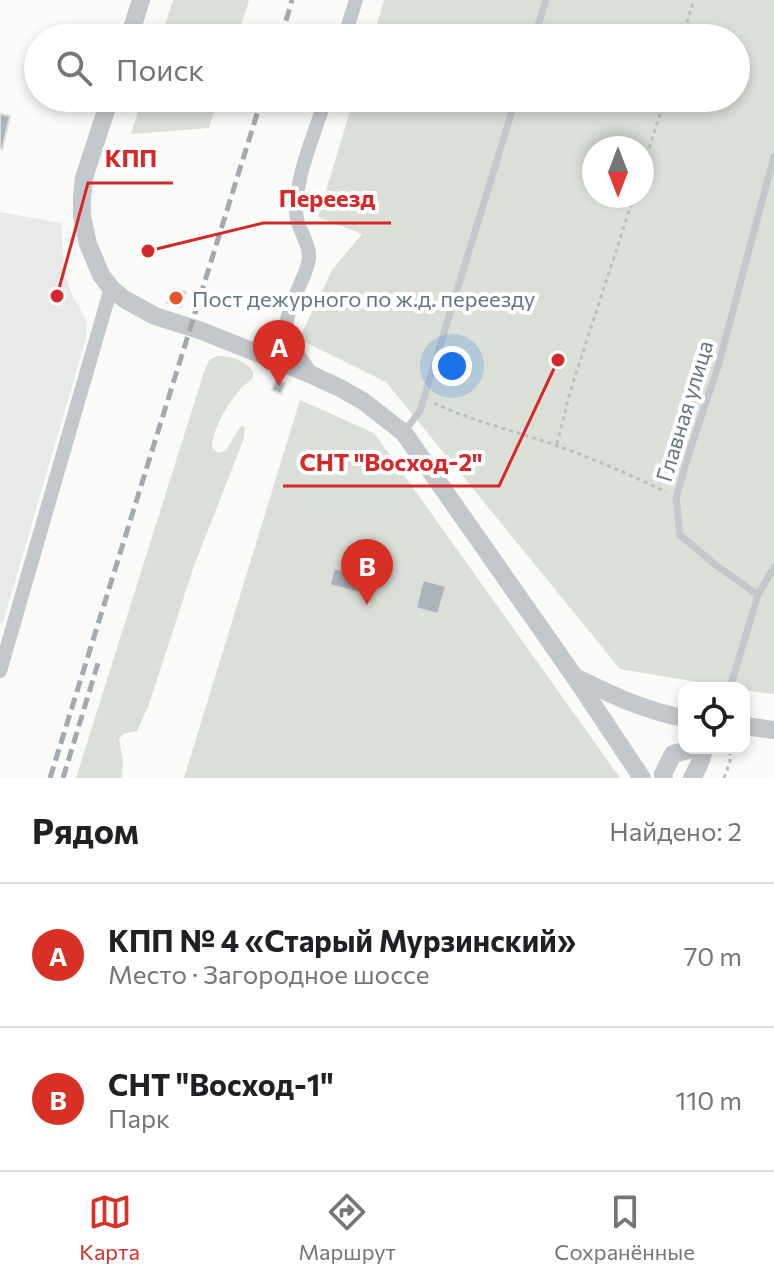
<!DOCTYPE html>
<html lang="ru">
<meta charset="utf-8">
<style>
:root{--surface:#fff;--page:#f6f6f6;--text:#202124;--muted:#757577;--line:#e0e0e0;--accent:#d93025}
body{margin:0;font-family:Commissioner,sans-serif;background:var(--page);color:var(--text)}
.controls{position:absolute;right:24px;bottom:24px;display:grid;overflow:hidden;border-radius:16px;box-shadow:0 4px 12px #0003}
.controls button{width:72px;height:72px;display:grid;place-items:center;padding:0;border:0;border-bottom:2px solid var(--line);background:var(--surface);color:var(--text);font:40px sans-serif}
.compass{position:absolute;left:582px;top:136px;width:72px;height:72px;border-radius:50%;background:var(--surface);box-shadow:0 4px 12px #0003;rotate:180deg}
.you{position:absolute;left:452px;top:366px;width:28px;height:28px;margin:-20px;border:6px solid #fff;border-radius:50%;background:#1a73e8;box-shadow:0 0 0 12px #1a73e833}
.badge{display:grid;place-items:center;width:52px;height:52px;border-radius:50%;background:var(--accent);color:#fff;font-size:26px;font-weight:700}
.pin{position:absolute;translate:-50% -66px;filter:drop-shadow(0 2px 4px #0008)}
.pin::after{content:'';position:absolute;top:42px;width:28px;height:24px;background:inherit;clip-path:polygon(0 0,100% 0,50% 100%)}
.list{margin:0;padding:0;list-style:none}
h2{display:flex;justify-content:space-between;align-items:center;height:104px;margin:0;padding:0 32px;font-size:34px}
h2 small{font-size:26px;font-weight:400;color:var(--muted)}
.list li{display:grid;grid-template-columns:52px 1fr auto;gap:24px;align-items:center;box-sizing:border-box;height:144px;padding:0 32px;border-top:2px solid var(--line)}
.list b{display:block;font-size:30px;white-space:nowrap}
.list p{margin:0;font-size:26px;white-space:nowrap;color:var(--muted)}
.list em{font-size:26px;font-style:normal;color:var(--muted)}
.icon{flex:none;width:44px;height:44px;fill:none;stroke:currentColor;stroke-width:2;stroke-linecap:round;stroke-linejoin:round}
.map{position:relative;flex:none;width:774px;height:778px;overflow:hidden}
.search{position:absolute;background:var(--surface);box-shadow:0 4px 12px #0003;left:24px;right:24px;top:24px;height:88px;display:flex;align-items:center;gap:20px;box-sizing:border-box;padding:0 28px;border-radius:44px;color:var(--muted);font-size:30px}
.sheet{height:392px;background:var(--surface)}
nav{display:flex;justify-content:space-around;align-items:center;box-sizing:border-box;height:112px;border-top:2px solid var(--line);background:var(--surface);font-size:22px;color:var(--muted)}
nav a{display:grid;justify-items:center;gap:4px}
nav .on{color:var(--accent)}
.map>svg:first-child{display:block}
.built{fill:#e8e9e9}
.green{fill:#dadfd7;fill-rule:evenodd}
.building{fill:#aab3b9;stroke:#dcdcda;stroke-width:2}
.lines{fill:none;stroke-linecap:round;stroke-linejoin:round}
.path{stroke:#bbbfc2;stroke-width:3;stroke-dasharray:4 4;stroke-linecap:butt}
.service{stroke:#c3c8cc;stroke-width:7}
.minor{stroke:#c3c8cc;stroke-width:14}
.tertiary{stroke:#c3c8cc;stroke-width:18}
.rail{stroke:#a2aab0;stroke-width:5;stroke-dasharray:12 6;stroke-linecap:butt}
.poi-dot{fill:#e4572e;stroke:#fff;stroke-width:3}
.labels{text-anchor:middle;dominant-baseline:central;stroke-width:8;stroke-linejoin:round;paint-order:stroke}
.poi-label{font-size:22px;fill:#657683;stroke:#fff;text-anchor:start}
.street-label{font-size:22px;fill:#657683;stroke:#fff}
.leader{fill:none;stroke:#d62828;stroke-width:3}
.callout-dot{fill:#d62828;stroke:#fff;stroke-width:3}
.callout-label{font-size:24px;text-anchor:middle;font-weight:bold;fill:#d62828;stroke:#fff;stroke-width:8;stroke-linejoin:round;paint-order:stroke}
</style>
<div class="map">
<svg width="774" height="778" viewBox="0 0 774 778">
<rect width="100%" height="100%" fill="#fafaf8"/>
<polygon class="built" points="0,212 61,223 64,271 71,292 87,322 86,338 3,622 0,624"/>
<g class="green">
<polygon points="173,0 249,0 237,38 161,38"/>
<path d="M384 0H774V694L744 690V688H734L620 669 386 382 299 339 332 270 362 234 318 217 354 98H736V38H373ZM594 148H642V196H594Z"/>
<polygon points="142,98 218,98 209,128 131,134"/>
<path d="M218 356C231 356 245 360 253 371V378C248 383 242 386 238 392 226 406 213 429 212 447L218 453 226 450 241 426 245 427 244 438 194 566 148 707 137 731 123 734 119 739 123 760 122 778H76L205 369 210 359Z"/>
<polygon points="300,400 374,433 620,778 184,778"/>
</g>
<g class="building">
<polygon points="0,114 10,116 2,149 0,148"/>
<polygon points="174,289 186,292 181,307 167,303 170,292 173,293"/>
<polygon points="276,379 285,383 281,394 272,390"/>
<polygon points="357,538 381,544 368,595 330,585 334,568 349,572"/>
<polygon points="423,580 446,586 438,614 416,608"/>
</g>
<g class="lines">
<g class="path">
<polyline points="682,38 694,0"/>
<polyline points="642,171 665,98"/>
<path d="M434 403C473 422 517 431 558 446 594 459 631 475 666 492"/>
<polyline points="557,444 570,392 634,196"/>
<polyline points="724,778 730,762 730,748"/>
</g>
<g class="service">
<polyline points="534,38 546,0"/>
<polyline points="404,432 420,411 516,98"/>
<polyline points="758,595 774,567"/>
<polyline points="730,688 758,595 717,566 680,535 676,498 691,447 718,367 774,156"/>
</g>
<g class="minor">
<polyline points="344,38 356,0"/>
<path d="M312 375C284 332 277 337 299 287 303 277 308 268 309 258 310 241 296 229 296 211 296 174 315 133 326 98"/>
<polyline points="0,671 111,288"/>
</g>
<g class="tertiary">
<polyline points="129,38 141,0"/>
<polyline points="110,98 84,178 82,197 82,216 88,244 101,275 111,288 124,299 155,316 202,331 312,375 340,388 363,401 404,433 574,676 642,778"/>
<path d="M575 677C610 694 645 711 684 718"/>
<polyline points="744,726 774,730"/>
<polyline points="664,778 663,774 673,754 696,748"/>
<polyline points="692,778 699,765 705,748"/>
</g>
<g class="rail">
<polyline points="281,38 292,0"/>
<polyline points="50,778 262,98"/>
<polyline points="63,778 98,663"/>
</g>
</g>
<circle class="poi-dot" cx="176" cy="298" r="8"/>
<g class="labels">
<g class="poi-label">
<text x="192" y="298">Пост дежурного по ж.д. переезду</text>
</g>
<g class="street-label">
<text transform="translate(684 411) rotate(-73)">Главная улица</text>
</g>
</g>
<path class="leader" d="M57 296L88 183H173M148 251L263 223H391M558 360L499 486H283"/>
<g class="callout-dot">
<circle cx="57" cy="296" r="8"/>
<circle cx="148" cy="251" r="8"/>
<circle cx="558" cy="360" r="8"/>
</g>
<g class="callout-label">
<text x="131" y="167">КПП</text>
<text x="327" y="207">Переезд</text>
<text x="391" y="471">СНТ "Восход-2"</text>
</g>
</svg>
<div class="controls">
<button><svg class="icon" aria-label="locate" viewBox="0 0 24 24"><circle cx="12" cy="12" r="6"/><path d="M12 2v4M12 18v4M2 12h4M18 12h4"/></svg></button>
</div>
<svg class="compass" viewBox="-18 -18 36 36"><path d="M0-13l5 13h-10z" fill="#e53935"/><path d="M0 13l5-13h-10z" fill="#757577"/></svg>
<div class="you"></div>
<div class="pin badge" style="left:279px;top:386px">A</div>
<div class="pin badge" style="left:367px;top:605px">B</div>
<div class="search"><svg class="icon" aria-label="search" viewBox="0 0 24 24"><circle cx="10" cy="10" r="6"/><path d="M15 15l6 6"/></svg>Поиск</div>
</div>
<section class="sheet">
<h2>Рядом<small>Найдено: 2</small></h2>
<ul class="list">
<li><span class="badge">A</span><div><b>КПП № 4 «Старый Мурзинский»</b><p>Место · Загородное шоссе</p></div><em>70 m</em></li>
<li><span class="badge">B</span><div><b>СНТ &quot;Восход-1&quot;</b><p>Парк</p></div><em>110 m</em></li>
</ul>
</section>
<nav>
<a class="on"><svg class="icon" aria-label="map" viewBox="0 0 24 24"><path d="M3 6l6-2 6 2 6-2v14l-6 2-6-2-6 2zM9 4v14M15 6v14"/></svg>Карта</a>
<a><svg class="icon" aria-label="directions" viewBox="0 0 24 24"><path d="M12 3l9 9-9 9-9-9zM9 14v-3h6M13 9l2 2-2 2"/></svg>Маршрут</a>
<a><svg class="icon" aria-label="saved" viewBox="0 0 24 24"><path d="M7 4h10v16l-5-4-5 4z"/></svg>Сохранённые</a>
</nav>
